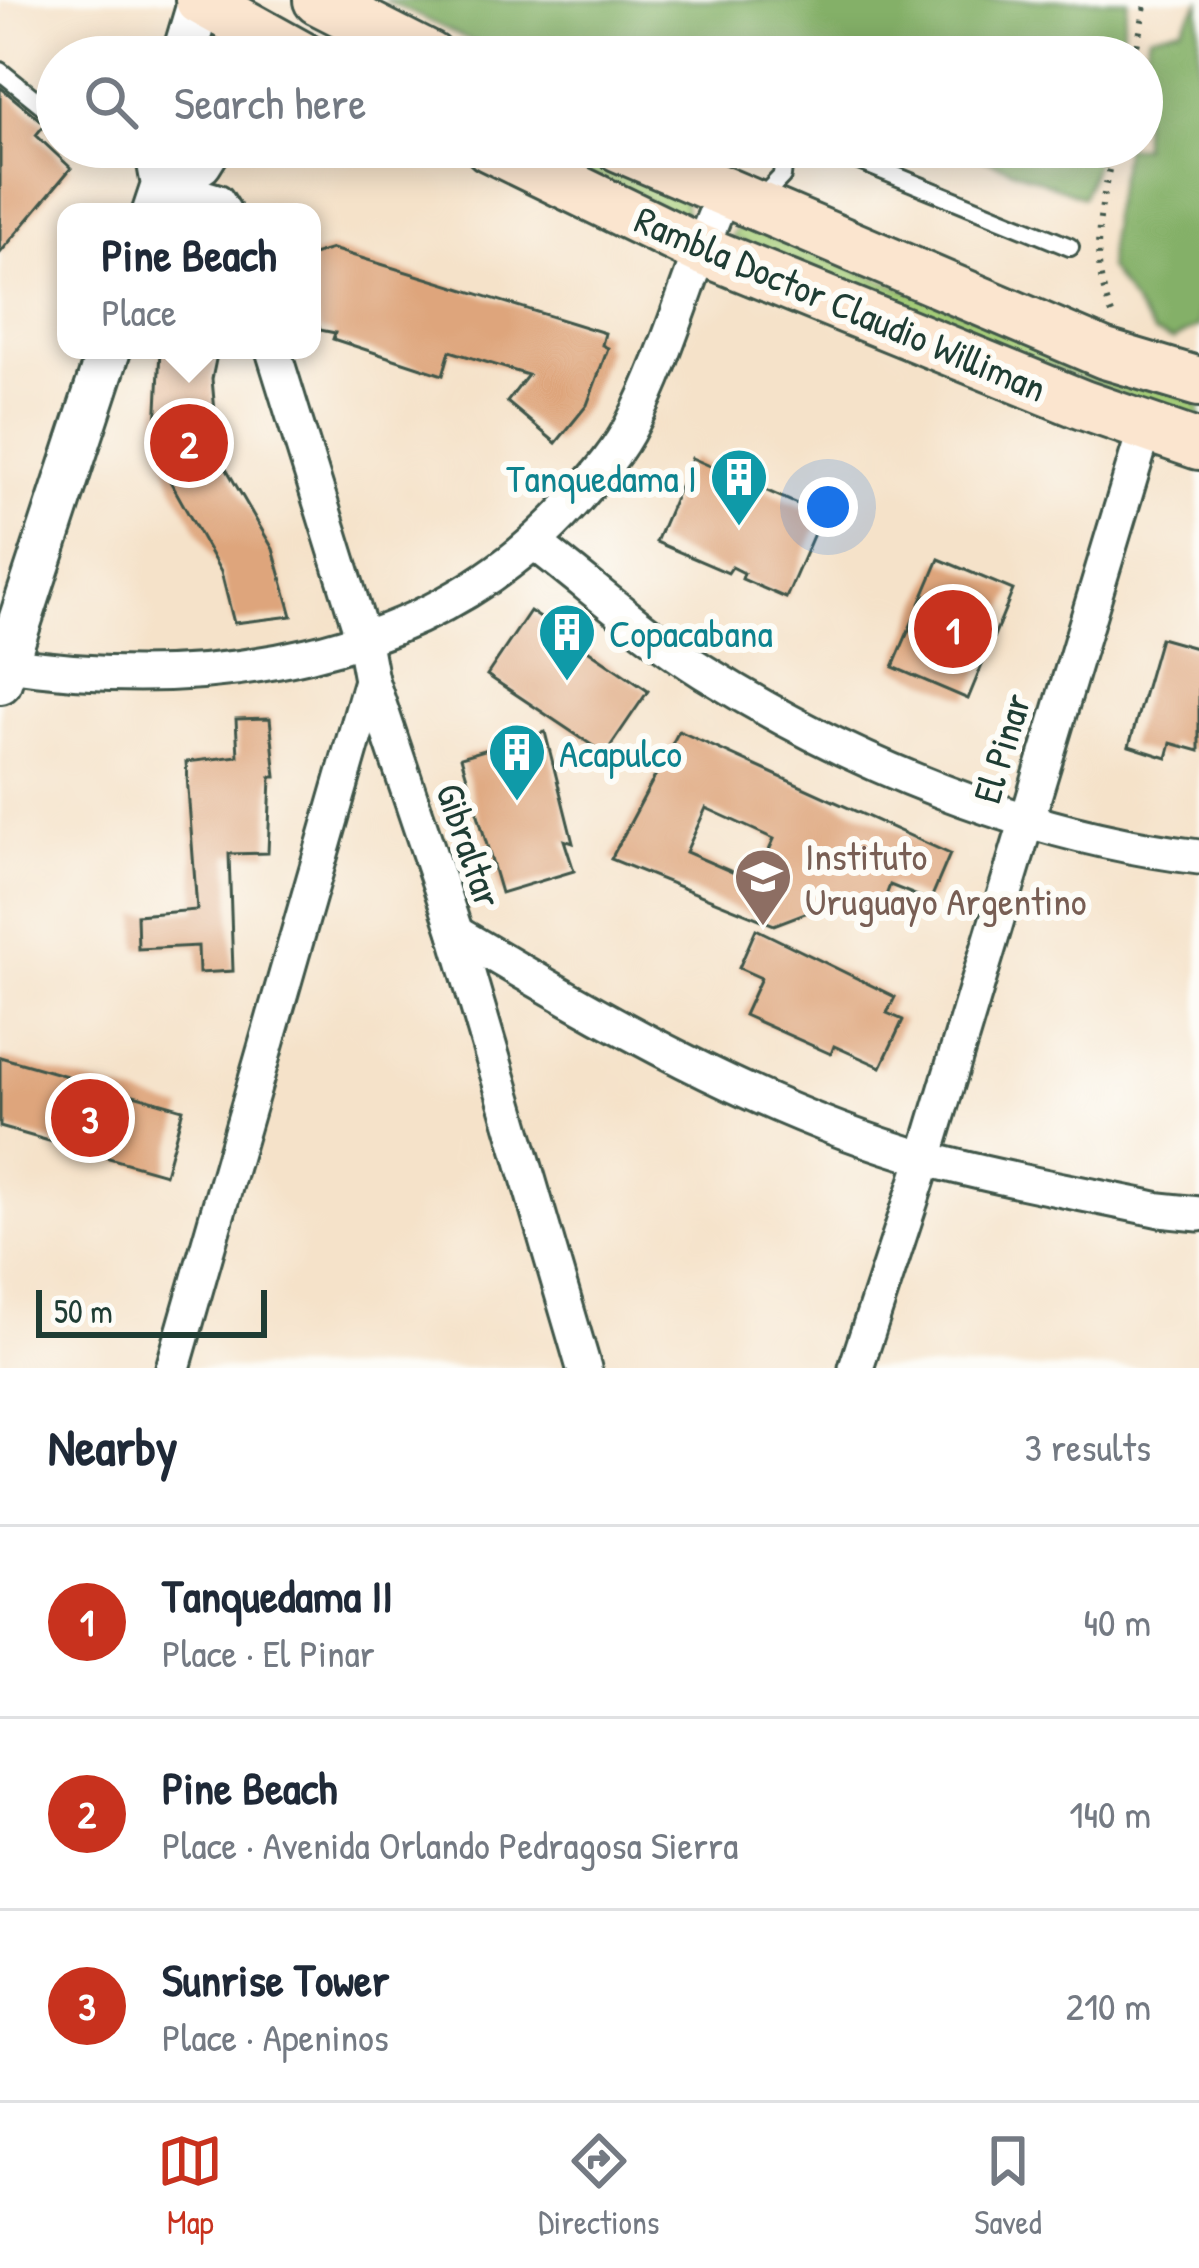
<!DOCTYPE html>
<meta charset="utf-8">
<style>
:root{--surface:#fff;--page:#f2f2f3;--text:#1f2937;--muted:#747a83;--line:#e0e1e3;--accent:#c8321e}
body{margin:0;font-family:"Patrick Hand",sans-serif;background:var(--page);color:var(--text)}
.scale{position:absolute;left:36px;bottom:30px;width:231px;box-sizing:border-box;padding-left:12px;border:6px solid #1f3d34;border-top:0;font-size:33px;line-height:42px;white-space:nowrap;color:#1f3d34;-webkit-text-stroke:9px #fdfcf7;paint-order:stroke}
.you{position:absolute;left:828px;top:507px;width:42px;height:42px;margin:-30px;border:9px solid #fff;border-radius:50%;background:#1a73e8;box-shadow:0 0 0 18px #1a73e833}
.badge{display:grid;place-items:center;width:78px;height:78px;border-radius:50%;background:var(--accent);color:#fff;font-size:39px;font-weight:700}
.pin{position:absolute;translate:-50% -50%;border:6px solid #fff;box-shadow:0 3px 12px #0006}
.popup{position:absolute;left:57px;top:203px;width:264px;height:156px;box-sizing:border-box;display:grid;place-content:center;border-radius:24px;background:var(--surface);filter:drop-shadow(0 3px 9px #0005);font-size:39px;white-space:nowrap;color:var(--muted)}
.popup b{font-size:45px;color:var(--text)}
.popup::after{content:'';position:absolute;left:50%;top:100%;margin-left:-24px;border:24px solid transparent;border-top-color:var(--surface)}
.list{margin:0;padding:0;list-style:none}
h2{display:flex;justify-content:space-between;align-items:center;height:156px;margin:0;padding:0 48px;font-size:51px}
h2 small{font-size:39px;font-weight:400;color:var(--muted)}
.list li{display:grid;grid-template-columns:78px 1fr auto;gap:36px;align-items:center;box-sizing:border-box;height:192px;padding:0 48px;border-top:3px solid var(--line)}
.list b{display:block;font-size:45px;white-space:nowrap}
.list p{margin:0;font-size:39px;white-space:nowrap;color:var(--muted)}
.list em{font-size:39px;font-style:normal;color:var(--muted)}
.icon{flex:none;width:66px;height:66px;fill:none;stroke:currentColor;stroke-width:2;stroke-linecap:round;stroke-linejoin:round}
.map{position:relative;flex:none;width:1199px;height:1368px;overflow:hidden}
.search{position:absolute;background:var(--surface);box-shadow:0 6px 30px #0003;left:36px;right:36px;top:36px;height:132px;display:flex;align-items:center;gap:30px;box-sizing:border-box;padding:0 42px;border-radius:66px;color:var(--muted);font-size:45px}
.sheet{height:732px;background:var(--surface)}
nav{display:flex;justify-content:space-around;align-items:center;box-sizing:border-box;height:168px;border-top:3px solid var(--line);background:var(--surface);font-size:33px;color:var(--muted)}
nav a{display:grid;justify-items:center;gap:6px}
nav .on{color:var(--accent)}
.map>svg:first-child{display:block}
.green{fill:#a5cd78;stroke:#628556;stroke-width:3}
.forest{fill:#84b068;stroke:#52764e;stroke-width:3}
.building{fill:#dea57b;fill-rule:evenodd}
.lines{fill:none;stroke-linecap:round;stroke-linejoin:round}
.service-casing{stroke:#3f564a;stroke-width:22}
.minor-casing{stroke:#3f564a;stroke-width:39}
.tertiary-casing{stroke:#3f564a;stroke-width:48}
.secondary-casing{stroke:#3f564a;stroke-width:54}
.path{stroke:#3f564a;stroke-width:6;stroke-dasharray:3 9;stroke-linecap:butt}
.service{stroke:#fff;stroke-width:16}
.minor{stroke:#fff;stroke-width:33}
.tertiary{stroke:#fff;stroke-width:42}
.secondary{stroke:#fbe5cf;stroke-width:48}
.labels{text-anchor:middle;dominant-baseline:central;stroke-width:12;stroke-linejoin:round;paint-order:stroke}
.street-label{font-size:39px;fill:#1f3d34;stroke:#fdfcf7}
.culture-label{font-size:39px;fill:#0d838f;stroke:#fdfcf7;text-anchor:start}
.education-label{font-size:39px;fill:#785e54;stroke:#fdfcf7;text-anchor:start}
</style>
<div class="map">
<svg width="1199" height="1368" viewBox="0 0 1199 1368">
<rect width="100%" height="100%" fill="#fdfcf7"/>
<filter id="ink" filterUnits="userSpaceOnUse"><feTurbulence type="fractalNoise" baseFrequency=".00833" numOctaves="2"/><feDisplacementMap in="SourceGraphic" scale="24" xChannelSelector="R" yChannelSelector="G"/><feConvolveMatrix kernelMatrix="1 2 1 2 8 2 1 2 1" color-interpolation-filters="sRGB"/></filter>
<filter id="wash" filterUnits="userSpaceOnUse"><feTurbulence type="fractalNoise" baseFrequency=".004" numOctaves="4" result="noise"/><feDisplacementMap in="SourceGraphic" scale="48" xChannelSelector="R" yChannelSelector="G"/><feGaussianBlur stdDeviation="2.7" result="paint"/><feColorMatrix in="noise" values="0 0 0 0 0 0 0 0 0 0 0 0 0 0 0 0 0 1.4 0 .05"/><feComposite in="paint" operator="in"/></filter>
<g filter="url(#wash)">
<rect width="100%" height="100%" fill="#f5e2c9"/>
<g class="green">
<polygon points="524,147 575,147 684,199 686,212 682,216"/>
<polygon points="740,225 1199,403 1199,426 731,237"/>
</g>
<g class="forest">
<polygon points="384,0 1128,0 1118,57 506,57"/>
<polygon points="1199,2 1199,326 1173,340 1154,333 1108,268 1111,216 1125,147 1142,147 1142,67 1149,35 1182,27"/>
<polygon points="954,147 1101,147 1083,197"/>
</g>
<g id="blocks">
<g class="building">
<polygon points="0,87 45,124 36,135 71,168 0,253"/>
<polygon points="332,249 605,333 602,345 608,348 587,405 556,443 507,402 528,375 450,351 443,375 333,339 335,333 320,330 312,304 312,255"/>
<polygon points="160,350 218,350 212,379 219,456 273,549 292,616 234,623 221,572 170,481 156,429"/>
<polygon points="692,458 822,515 786,598 742,579 744,573 732,567 728,573 656,542"/>
<polygon points="939,559 1013,590 968,699 893,667"/>
<polygon points="530,611 648,691 605,754 487,675"/>
<polygon points="1160,638 1199,649 1199,751 1171,743 1167,758 1129,746"/>
<polygon points="270,718 276,777 271,777 268,853 229,854 233,971 199,973 198,946 138,949 137,915 197,910 186,762 238,756 236,719"/>
<path d="M679 731 950 854 930 901 890 885 880 912 847 897 774 925 611 859ZM706 808 774 839 755 882 686 852Z"/>
<polygon points="545,732 573,843 564,840 574,871 501,893 461,757"/>
<polygon points="756,929 895,997 887,1013 903,1020 881,1067 834,1046 831,1054 744,1015 761,978 739,968"/>
<polygon points="0,1057 183,1109 165,1174 0,1127"/>
</g>
</g>
</g>
<g filter="url(#ink)">
<use href="#blocks" fill-opacity="0" stroke="#3f564a" stroke-width="3"/>
<g class="lines">
<defs>
<g id="service">
<polyline points="0,71 57,117"/>
<polyline points="825,147 1070,247"/>
<polyline points="758,201 782,176 785,147"/>
</g>
<g id="minor">
<polyline points="163,185 217,201 224,212"/>
<polyline points="273,350 364,642 371,680 456,933 584,1368"/>
<path d="M536 544C591 586 645 635 704 672 851 764 1026 836 1199 857"/>
<path d="M0 663C203 694 429 663 572 504 593 480 618 453 632 424 669 353 690 269 723 196"/>
<path d="M456 933C605 1021 759 1111 927 1159 1003 1180 1082 1193 1160 1210L1199 1214"/>
<polyline points="173,1368 371,680"/>
<polyline points="856,1368 925,1158 1145,429"/>
</g>
<g id="tertiary">
<polyline points="183,57 200,0"/>
<polyline points="163,185 200,163 210,147"/>
<polyline points="154,212 163,185 156,147"/>
<polyline points="0,682 109,350"/>
</g>
<g id="secondary">
<polyline points="200,0 303,57"/>
<polyline points="318,0 430,57"/>
<polyline points="489,147 699,249 1083,405 1199,445"/>
<polyline points="619,147 1105,354 1199,382"/>
</g>
</defs>
<use href="#service" class="service-casing"/>
<use href="#minor" class="minor-casing"/>
<use href="#tertiary" class="tertiary-casing"/>
<use href="#secondary" class="secondary-casing"/>
<g class="path">
<polyline points="1135,57 1146,0"/>
<path d="M1112 314C1087 254 1101 208 1114 147"/>
</g>
<use href="#service" class="service"/>
<use href="#minor" class="minor"/>
<use href="#tertiary" class="tertiary"/>
<use href="#secondary" class="secondary"/>
</g>
</g>
<defs>
<symbol id="building-pin" viewBox="-11 -11 22 30"><path d="M0 17L-7.5 6A9.5 9.5 0 1 1 7.5 6Z" fill="#0f9aa8" stroke="#fdfcf7"/><path d="M-4-6H4V6H1V3H-1V6H-4ZM-2.5-4.3h1.7v1.8h-1.7ZM.8-4.3h1.7v1.8H.8ZM-2.5-1h1.7V.8h-1.7ZM.8-1h1.7V.8H.8Z" fill="#fff"/></symbol>
<symbol id="school-pin" viewBox="-11 -11 22 30"><path d="M0 17L-7.5 6A9.5 9.5 0 1 1 7.5 6Z" fill="#8d6e63" stroke="#fdfcf7"/><path d="M0-5L7-2L0 1L-7-2ZM-4 1L0 2.5L4 1V4Q0 6-4 4Z" fill="#fff"/></symbol>
</defs>
<g fill-rule="evenodd">
<use href="#building-pin" x="706" y="444" width="66" height="90"/>
<use href="#building-pin" x="534" y="599" width="66" height="90"/>
<use href="#building-pin" x="484" y="719" width="66" height="90"/>
<use href="#school-pin" x="730" y="844" width="66" height="90"/>
</g>
<g class="labels">
<g class="street-label">
<text transform="translate(841 303) rotate(23)">Rambla Doctor Claudio Williman</text>
<text transform="translate(1001 748) rotate(-73)">El Pinar</text>
<text transform="translate(470 845) rotate(71)">Gibraltar</text>
</g>
<g class="culture-label">
<text x="697" y="477" text-anchor="end">Tanquedama I</text>
<text x="609" y="632">Copacabana</text>
<text x="559" y="752">Acapulco</text>
</g>
<g class="education-label">
<text x="805" y="855">Instituto<tspan x="805" dy="45">Uruguayo Argentino</tspan></text>
</g>
</g>
</svg>
<div class="scale">50 m</div>
<div class="you"></div>
<div class="pin badge" style="left:953px;top:629px">1</div>
<div class="pin badge" style="left:189px;top:443px">2</div>
<div class="popup"><b>Pine Beach</b>Place</div>
<div class="pin badge" style="left:90px;top:1118px">3</div>
<div class="search"><svg class="icon" aria-label="search" viewBox="0 0 24 24"><circle cx="10" cy="10" r="6"/><path d="M15 15l6 6"/></svg>Search here</div>
</div>
<section class="sheet">
<h2>Nearby<small>3 results</small></h2>
<ul class="list">
<li><span class="badge">1</span><div><b>Tanquedama II</b><p>Place · El Pinar</p></div><em>40 m</em></li>
<li><span class="badge">2</span><div><b>Pine Beach</b><p>Place · Avenida Orlando Pedragosa Sierra</p></div><em>140 m</em></li>
<li><span class="badge">3</span><div><b>Sunrise Tower</b><p>Place · Apeninos</p></div><em>210 m</em></li>
</ul>
</section>
<nav>
<a class="on"><svg class="icon" aria-label="map" viewBox="0 0 24 24"><path d="M3 6l6-2 6 2 6-2v14l-6 2-6-2-6 2zM9 4v14M15 6v14"/></svg>Map</a>
<a><svg class="icon" aria-label="directions" viewBox="0 0 24 24"><path d="M12 3l9 9-9 9-9-9zM9 14v-3h6M13 9l2 2-2 2"/></svg>Directions</a>
<a><svg class="icon" aria-label="saved" viewBox="0 0 24 24"><path d="M7 4h10v16l-5-4-5 4z"/></svg>Saved</a>
</nav>
